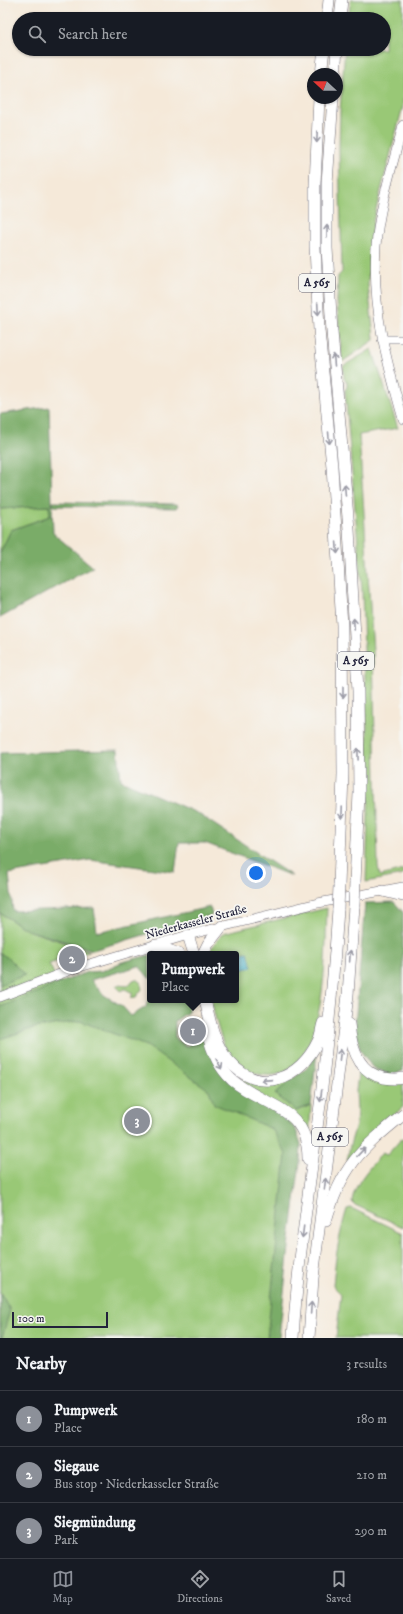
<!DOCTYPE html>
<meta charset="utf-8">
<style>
:root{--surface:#171b24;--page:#242831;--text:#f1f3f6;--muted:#9ea1a6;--line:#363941;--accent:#8c9099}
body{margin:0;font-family:"IM FELL DW Pica",serif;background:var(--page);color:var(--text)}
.compass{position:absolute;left:307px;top:68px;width:36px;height:36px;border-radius:50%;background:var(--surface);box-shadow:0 1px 3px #0004;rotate:292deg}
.scale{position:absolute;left:12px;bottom:10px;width:96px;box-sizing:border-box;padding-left:4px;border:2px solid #22223b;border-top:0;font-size:11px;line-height:14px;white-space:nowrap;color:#22223b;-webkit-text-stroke:3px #f6f6f2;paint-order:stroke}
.you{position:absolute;left:256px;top:873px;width:14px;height:14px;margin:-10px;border:3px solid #fff;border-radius:50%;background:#1a73e8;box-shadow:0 0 0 6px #1a73e833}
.badge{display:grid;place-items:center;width:26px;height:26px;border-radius:50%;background:var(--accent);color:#fff;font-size:13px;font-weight:700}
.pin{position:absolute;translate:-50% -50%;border:2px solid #fff;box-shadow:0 1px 4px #0006}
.popup{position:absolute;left:147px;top:951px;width:92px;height:52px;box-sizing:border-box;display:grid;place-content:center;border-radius:4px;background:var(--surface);filter:drop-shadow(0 1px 3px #0005);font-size:13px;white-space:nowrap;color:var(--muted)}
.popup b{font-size:15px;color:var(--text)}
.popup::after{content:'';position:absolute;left:50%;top:100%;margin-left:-8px;border:8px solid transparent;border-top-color:var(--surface)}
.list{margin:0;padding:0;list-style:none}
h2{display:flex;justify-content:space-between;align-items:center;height:52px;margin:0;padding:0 16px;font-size:17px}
h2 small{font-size:13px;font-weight:400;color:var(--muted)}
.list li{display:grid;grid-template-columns:26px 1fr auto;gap:12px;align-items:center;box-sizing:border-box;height:56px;padding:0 16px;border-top:1px solid var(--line)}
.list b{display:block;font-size:15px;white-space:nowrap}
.list p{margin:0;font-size:13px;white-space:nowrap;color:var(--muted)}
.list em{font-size:13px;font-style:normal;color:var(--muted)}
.icon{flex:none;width:22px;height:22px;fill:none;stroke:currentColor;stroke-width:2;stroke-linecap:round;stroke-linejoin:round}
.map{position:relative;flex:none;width:403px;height:1338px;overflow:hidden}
.search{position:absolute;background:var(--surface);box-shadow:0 1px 3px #0004;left:12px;right:12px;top:12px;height:44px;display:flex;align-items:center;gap:10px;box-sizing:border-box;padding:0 14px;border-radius:22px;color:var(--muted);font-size:15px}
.sheet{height:220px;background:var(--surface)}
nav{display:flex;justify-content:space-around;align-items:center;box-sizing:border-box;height:56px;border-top:1px solid var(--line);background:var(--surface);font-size:11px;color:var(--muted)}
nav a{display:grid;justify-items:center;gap:2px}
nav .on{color:var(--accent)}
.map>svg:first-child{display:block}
.green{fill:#99c876;stroke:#5e7558}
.forest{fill:#7aac67;stroke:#4e6751}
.water{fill:#50b8ce;stroke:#396d84}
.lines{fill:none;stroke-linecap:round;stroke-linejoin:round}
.minor-casing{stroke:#6c6872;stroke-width:8}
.major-casing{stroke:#6c6872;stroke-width:10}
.highway-casing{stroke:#6c6872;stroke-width:12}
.minor{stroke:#fff;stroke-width:7}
.major{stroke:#fff;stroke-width:9}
.highway{stroke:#fff;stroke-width:11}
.highway-bridge-casing{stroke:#6c6872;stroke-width:12;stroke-linecap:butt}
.highway-bridge{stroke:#fff;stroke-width:11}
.oneway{stroke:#9c9ca7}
.labels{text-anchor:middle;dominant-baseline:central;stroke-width:3.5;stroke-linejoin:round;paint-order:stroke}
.shield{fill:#f6f6f2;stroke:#626272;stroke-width:1}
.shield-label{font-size:11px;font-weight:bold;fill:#22223b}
.street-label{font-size:12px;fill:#22223b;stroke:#f6f6f2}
</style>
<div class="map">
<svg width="403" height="1338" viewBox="0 0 403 1338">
<rect width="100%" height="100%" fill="#f6f6f2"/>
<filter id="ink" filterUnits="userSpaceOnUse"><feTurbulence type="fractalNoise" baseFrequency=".025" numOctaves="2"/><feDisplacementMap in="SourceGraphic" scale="8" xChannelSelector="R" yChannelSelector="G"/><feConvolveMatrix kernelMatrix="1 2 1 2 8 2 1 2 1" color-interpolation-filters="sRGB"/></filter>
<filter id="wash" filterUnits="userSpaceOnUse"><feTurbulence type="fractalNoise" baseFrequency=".012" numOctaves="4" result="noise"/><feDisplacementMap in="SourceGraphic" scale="16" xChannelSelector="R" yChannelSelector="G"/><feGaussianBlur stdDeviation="0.9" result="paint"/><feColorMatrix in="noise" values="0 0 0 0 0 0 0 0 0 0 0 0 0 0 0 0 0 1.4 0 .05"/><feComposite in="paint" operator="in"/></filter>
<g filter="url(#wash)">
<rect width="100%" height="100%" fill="#f5e9d9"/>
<g class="green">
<polygon points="351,0 403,0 403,106 374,217 370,242 368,285 374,338 374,340 342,362 337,301 338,276 342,272 339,149 340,111 345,49 384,49 384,19 348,19"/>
<polygon points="372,349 398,428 359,435 373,651 378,866 380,876 403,870 403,875 366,882 369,787 362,592 345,390 347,387 347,382 344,379 343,366"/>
<polygon points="49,506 50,516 11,530 0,553 0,509"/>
<path d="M327 908C325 951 329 1090 258 1074 223 1066 219 1030 211 1000H236V954H207L223 933Z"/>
<polygon points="0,913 27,930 90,951 49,964 71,1005 160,1044 288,1132 272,1338 0,1338"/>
<polygon points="136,979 141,983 142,989 136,997 131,998 133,993 125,989 121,991 116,986 117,985 128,986 133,980"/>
<polygon points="359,1066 403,1080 403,1107 367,1139 347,1161 350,1145 356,1125 357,1110 356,1091"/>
<path d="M238 1077C260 1088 271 1088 293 1078L275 1094 296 1111 311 1105 309 1139Z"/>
<path d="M403 1137V1227L355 1205 352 1202C354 1183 370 1168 382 1153L387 1155Z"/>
<path d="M351 1208 403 1233V1338H336L341 1294 333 1286C335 1259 339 1235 347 1209Z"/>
</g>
<g class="forest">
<polygon points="49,407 53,533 93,567 0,618 0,553 11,530 50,516 49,506 0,509 0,414"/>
<polygon points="53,502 176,504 178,505 176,508 53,506"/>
<polygon points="118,750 121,780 197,813 292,876 205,843 179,843 175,872 90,860 9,874 13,911 94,908 97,932 210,907 212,915 93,950 27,930 0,913 0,753"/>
<polygon points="394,902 403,912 403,1071 390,1075 372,1067 360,1050 355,1026 365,903"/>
<polygon points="0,953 8,958 25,975 0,985"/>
<polygon points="150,955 150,979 139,966 91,980 104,995 122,1006 131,1016 146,1007 150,993 150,1000 188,1000 188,1012 175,1021 175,1038 187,1046 205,1034 209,1051 261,1103 284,1117 296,1130 301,1144 300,1162 289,1247 279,1338 267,1338 286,1154 272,1129 214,1104 209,1090 146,1046 80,1021 34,1028 0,1039 0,1007 87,972 102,971 122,962"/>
<polygon points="317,1053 311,1105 296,1111 275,1094 293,1078 306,1069"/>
<polygon points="0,1292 10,1310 2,1338 0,1336"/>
</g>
<polygon class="water" points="248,952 252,967 236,971 236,954"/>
</g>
<g filter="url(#ink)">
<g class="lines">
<defs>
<polyline id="minor" points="381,339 403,339"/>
<g id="major">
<path d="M403 125C393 165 379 206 376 246 372 309 386 359 403 419"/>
<polyline points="0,997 73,969 188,935 318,903 403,887"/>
</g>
<g id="highway">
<polyline points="327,19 329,0"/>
<polyline points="340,19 342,0"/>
<polyline points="321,74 324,49"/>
<polyline points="335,74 337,49"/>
<polyline points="319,98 315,184 315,247 319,330 332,467 342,625 343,774 339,886"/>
<polyline points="333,98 327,183 327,248 332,332 349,529 358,691 359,793 355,883"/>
<polyline points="383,891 403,896"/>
<polyline points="188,935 194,954"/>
<polyline points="155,945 179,954"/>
<polyline points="203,954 208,944 222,926"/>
<path d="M205 1000C210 1021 214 1043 228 1060 259 1097 300 1079 318 1041 321 1036 321 1029 323 1023"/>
<path d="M349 1024C351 1047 358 1073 384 1078 390 1079 397 1080 403 1078"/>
<path d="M207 1032C211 1049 218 1067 232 1080 263 1107 308 1105 308 1159"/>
<path d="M326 1221C341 1167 361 1149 403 1115"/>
<path d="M293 1338C298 1257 311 1177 321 1097 328 1034 334 972 338 909"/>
<polyline points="309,1338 313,1278 348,995 354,906"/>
</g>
</defs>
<use href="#minor" class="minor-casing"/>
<use href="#major" class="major-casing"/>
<use href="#highway" class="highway-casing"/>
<use href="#minor" class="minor"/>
<use href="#major" class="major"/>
<use href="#highway" class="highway"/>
<defs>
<g id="highway-bridge">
<polyline points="354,906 355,883"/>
<polyline points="338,909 339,886"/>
</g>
</defs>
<use href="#highway-bridge" class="highway-bridge-casing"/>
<use href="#highway-bridge" class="highway-bridge"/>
</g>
<defs><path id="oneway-shaft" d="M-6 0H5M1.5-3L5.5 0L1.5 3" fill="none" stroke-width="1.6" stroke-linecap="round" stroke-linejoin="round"/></defs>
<g class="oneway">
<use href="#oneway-shaft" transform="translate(317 137) rotate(92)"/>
<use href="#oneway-shaft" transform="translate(327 231) rotate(-90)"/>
<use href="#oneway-shaft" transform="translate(318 309) rotate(87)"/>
<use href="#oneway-shaft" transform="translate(334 360) rotate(-95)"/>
<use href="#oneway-shaft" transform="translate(329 438) rotate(85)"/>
<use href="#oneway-shaft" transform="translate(345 490) rotate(-95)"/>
<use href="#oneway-shaft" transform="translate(337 548) rotate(86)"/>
<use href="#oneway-shaft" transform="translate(354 624) rotate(-93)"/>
<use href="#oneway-shaft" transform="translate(343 692) rotate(90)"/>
<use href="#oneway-shaft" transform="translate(358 754) rotate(-91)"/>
<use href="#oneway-shaft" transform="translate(342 813) rotate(92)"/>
<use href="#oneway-shaft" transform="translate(350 956) rotate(-86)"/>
<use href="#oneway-shaft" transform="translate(340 1055) rotate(-83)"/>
<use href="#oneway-shaft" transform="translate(219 1064) rotate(60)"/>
<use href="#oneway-shaft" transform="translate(267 1080) rotate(176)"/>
<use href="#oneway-shaft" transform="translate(321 1096) rotate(97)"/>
<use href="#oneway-shaft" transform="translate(361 1152) rotate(-47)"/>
<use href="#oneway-shaft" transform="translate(325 1184) rotate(-83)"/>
<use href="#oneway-shaft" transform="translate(303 1232) rotate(97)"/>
<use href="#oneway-shaft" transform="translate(311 1308) rotate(-86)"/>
</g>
</g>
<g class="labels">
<g class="shield">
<rect x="299" y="274" width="36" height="18" rx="3"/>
<rect x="338" y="652" width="36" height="18" rx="3"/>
<rect x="312" y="1128" width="36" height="18" rx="3"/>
</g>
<g class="shield-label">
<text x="317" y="283">A 565</text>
<text x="356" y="661">A 565</text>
<text x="330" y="1137">A 565</text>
</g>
<g class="street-label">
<text transform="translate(196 922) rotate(-15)">Niederkasseler Straße</text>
</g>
</g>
</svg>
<svg class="compass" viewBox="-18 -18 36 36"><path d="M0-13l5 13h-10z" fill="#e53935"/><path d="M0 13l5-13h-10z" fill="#9ea1a6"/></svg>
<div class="scale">100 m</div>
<div class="you"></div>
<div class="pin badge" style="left:193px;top:1031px">1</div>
<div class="popup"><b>Pumpwerk</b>Place</div>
<div class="pin badge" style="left:72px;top:959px">2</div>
<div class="pin badge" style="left:137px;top:1121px">3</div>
<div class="search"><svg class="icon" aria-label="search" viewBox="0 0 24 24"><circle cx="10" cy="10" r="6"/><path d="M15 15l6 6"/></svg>Search here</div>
</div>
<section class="sheet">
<h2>Nearby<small>3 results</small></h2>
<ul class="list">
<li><span class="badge">1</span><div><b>Pumpwerk</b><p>Place</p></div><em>180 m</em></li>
<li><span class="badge">2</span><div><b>Siegaue</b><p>Bus stop · Niederkasseler Straße</p></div><em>210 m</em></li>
<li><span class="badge">3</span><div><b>Siegmündung</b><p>Park</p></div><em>290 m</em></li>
</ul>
</section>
<nav>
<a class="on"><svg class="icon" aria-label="map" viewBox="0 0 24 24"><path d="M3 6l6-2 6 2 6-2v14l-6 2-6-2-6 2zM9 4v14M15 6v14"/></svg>Map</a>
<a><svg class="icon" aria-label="directions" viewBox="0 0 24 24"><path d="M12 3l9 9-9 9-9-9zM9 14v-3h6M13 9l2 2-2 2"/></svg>Directions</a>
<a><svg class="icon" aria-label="saved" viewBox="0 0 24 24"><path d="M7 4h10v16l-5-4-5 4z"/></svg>Saved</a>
</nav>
